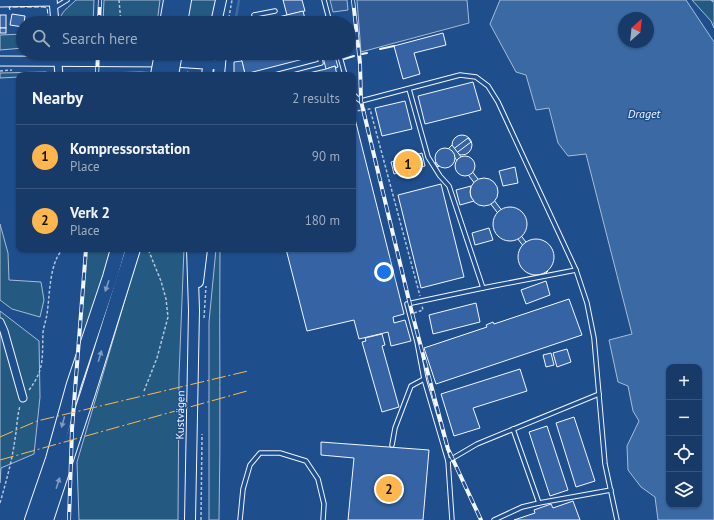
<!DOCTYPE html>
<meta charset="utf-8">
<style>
:root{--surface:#173a69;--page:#20416f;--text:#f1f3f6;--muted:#9eadc0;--line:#36547d;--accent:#ffb74d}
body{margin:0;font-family:"PT Sans",sans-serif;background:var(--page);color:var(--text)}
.controls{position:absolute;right:12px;bottom:12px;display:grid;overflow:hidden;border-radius:8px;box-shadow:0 1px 3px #0004}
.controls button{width:36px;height:36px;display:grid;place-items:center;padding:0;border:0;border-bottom:1px solid var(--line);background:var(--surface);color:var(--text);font:20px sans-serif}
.compass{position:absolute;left:618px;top:12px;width:36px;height:36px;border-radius:50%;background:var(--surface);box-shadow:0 1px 3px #0004;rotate:27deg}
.you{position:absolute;left:384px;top:272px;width:14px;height:14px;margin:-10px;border:3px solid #fff;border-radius:50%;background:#1a73e8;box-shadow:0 0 0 6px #1a73e833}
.badge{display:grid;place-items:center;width:26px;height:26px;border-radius:50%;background:var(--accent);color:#111;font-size:13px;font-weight:700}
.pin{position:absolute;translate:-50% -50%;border:2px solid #fff;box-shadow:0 1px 4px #0006}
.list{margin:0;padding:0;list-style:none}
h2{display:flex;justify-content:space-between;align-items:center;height:52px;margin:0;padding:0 16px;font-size:17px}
h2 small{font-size:13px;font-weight:400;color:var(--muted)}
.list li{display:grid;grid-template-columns:26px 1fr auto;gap:12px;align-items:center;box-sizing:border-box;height:64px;padding:0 16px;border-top:1px solid var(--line)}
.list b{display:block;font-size:15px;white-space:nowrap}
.list p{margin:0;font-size:13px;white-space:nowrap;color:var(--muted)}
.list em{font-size:13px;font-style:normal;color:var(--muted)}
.icon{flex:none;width:22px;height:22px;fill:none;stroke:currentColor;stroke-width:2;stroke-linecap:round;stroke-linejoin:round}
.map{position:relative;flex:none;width:714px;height:520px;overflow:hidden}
.search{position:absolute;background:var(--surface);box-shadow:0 1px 3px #0004;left:16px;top:16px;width:340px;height:44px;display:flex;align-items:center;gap:10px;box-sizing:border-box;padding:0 14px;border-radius:22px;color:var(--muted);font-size:15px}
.panel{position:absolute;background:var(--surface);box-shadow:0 1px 3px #0004;left:16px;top:72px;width:340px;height:180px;border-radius:8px}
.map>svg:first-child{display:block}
.green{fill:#245a82;stroke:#a8bbd7}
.parking{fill:#305b95;stroke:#a8bbd7}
.water{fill:#3b69a3;stroke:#a8bbd7;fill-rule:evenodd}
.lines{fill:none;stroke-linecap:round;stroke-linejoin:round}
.stream{stroke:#3b69a3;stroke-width:2.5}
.building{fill:#3563a3;stroke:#f2f6ff}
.service-casing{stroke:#f2f6ff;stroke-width:5.5}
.minor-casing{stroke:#f2f6ff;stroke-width:9}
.tertiary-casing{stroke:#f2f6ff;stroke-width:11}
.secondary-casing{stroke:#f2f6ff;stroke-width:12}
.motorway-casing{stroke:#f2f6ff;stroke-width:16}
.path{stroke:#b3c4dc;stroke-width:1.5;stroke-dasharray:3 2;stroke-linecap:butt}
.service{stroke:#1f4e8c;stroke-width:3.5}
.minor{stroke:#1f4e8c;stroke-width:7}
.tertiary{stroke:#1f4e8c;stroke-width:9}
.secondary{stroke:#1f4e8c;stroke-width:10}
.motorway{stroke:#1f4e8c;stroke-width:14}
.rail-casing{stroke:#f2f6ff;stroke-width:4}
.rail{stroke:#1f4e8c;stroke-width:2.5;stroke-dasharray:8;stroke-linecap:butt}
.motorway-bridge-casing{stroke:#f2f6ff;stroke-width:16;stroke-linecap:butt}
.motorway-bridge{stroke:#1f4e8c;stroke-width:14}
.fence{stroke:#f2f6ff;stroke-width:1;stroke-dasharray:5 2;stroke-linecap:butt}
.wall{stroke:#f2f6ff;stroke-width:2}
.power{stroke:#ffb74d;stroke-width:1;stroke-dasharray:14 3 2 3;stroke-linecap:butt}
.oneway{fill:#7e9ac0}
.labels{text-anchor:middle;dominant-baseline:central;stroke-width:3;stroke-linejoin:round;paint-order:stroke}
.street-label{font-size:11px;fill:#f2f6ff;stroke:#1f4e8c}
.water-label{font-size:12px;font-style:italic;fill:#f2f6ff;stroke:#1f4e8c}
</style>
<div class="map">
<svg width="714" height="520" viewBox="0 0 714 520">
<rect width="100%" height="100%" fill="#1f4e8c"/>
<g class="green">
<path d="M76 0H94L93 23H59C60 12 68 8 76 0Z"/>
<polygon points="104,0 160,0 157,23 103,23"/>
<polygon points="190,0 217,0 212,23 187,23"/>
<polygon points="692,0 714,0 714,28 711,21"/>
<polygon points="23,34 23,48 0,50 0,35"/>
<polygon points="102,53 192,53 184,56 102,54"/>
<polygon points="46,72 48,73 49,75 19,75 19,77 0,78 0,73"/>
<polygon points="140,72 185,74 186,75 104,75 104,73"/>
<polygon points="0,224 8,253 9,280 41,282 44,300 40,317 12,309 0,300"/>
<polygon points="86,249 114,249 76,367"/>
<polygon points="140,249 184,249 179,376 178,520 79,520 77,462"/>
<path d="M216 249H220C219 339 221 430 219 520H209V322Z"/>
<polygon points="0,311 39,341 40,397 34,454 1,468 0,483"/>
</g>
<g class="parking">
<polygon points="330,0 347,0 348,10 333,12"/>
<polygon points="357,0 467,0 469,23 361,52"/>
</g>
<path class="water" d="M500 0H686L714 42V520H658L655 497 641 487 628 470 627 446 639 421 633 411 628 386 618 382 609 340 632 334 586 154 568 156 558 143 549 108 536 110 526 75 516 72 490 24ZM624 18H648V42H624ZM669 367H699V505H669Z"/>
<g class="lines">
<polyline class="stream" points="235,23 239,0"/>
</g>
<g class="building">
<polygon points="283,0 302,0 305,11 287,15"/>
<polygon points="303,11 306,23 266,23 266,20"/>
<polygon points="12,14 25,16 24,23 23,23 23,27 10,25"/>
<rect x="0" y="15" width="6" height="13"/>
<rect x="0" y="28" width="6" height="5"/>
<polygon points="443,33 446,45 414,53 420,74 403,79 394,46"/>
<polygon points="260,53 314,53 315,56 245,74 241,58"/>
<polygon points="322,53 334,53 338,67 336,68 335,66 326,69"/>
<polygon points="242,61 245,74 247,73 247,75 234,75 234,62"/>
<polygon points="335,66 337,75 300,75 326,69"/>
<polygon points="473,82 481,110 425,124 418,96"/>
<polygon points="405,101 412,129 382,136 375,108"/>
<polygon points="353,111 404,314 393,317 394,323 405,320 411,341 391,346 388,332 359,339 354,320 307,331 286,249 353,249"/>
<circle cx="462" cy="145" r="10"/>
<polygon points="468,138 471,142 438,167 435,163"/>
<polygon points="452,145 548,271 545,274 448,149"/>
<circle cx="445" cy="158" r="10"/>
<polygon points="422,153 425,166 394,174 391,162"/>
<circle cx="465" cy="166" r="10"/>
<polygon points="515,167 518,183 503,186 499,171"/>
<circle cx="484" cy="192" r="14"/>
<polygon points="441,184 464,277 421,288 398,195"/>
<polygon points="471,186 470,192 471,197 474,201 460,205 456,190"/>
<circle cx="510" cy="224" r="17"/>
<polygon points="489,228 493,240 475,245 472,233"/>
<circle cx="536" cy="257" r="18"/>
<polygon points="546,281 550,295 526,304 521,290"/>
<polygon points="569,299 582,335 436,384 424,348 487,327 486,325 493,322 494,324"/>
<polygon points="476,303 480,322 433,334 429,315"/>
<polygon points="382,334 385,345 382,346 399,407 382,412 362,342 366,341 365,338"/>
<polygon points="567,349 571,362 557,367 553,353"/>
<polygon points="551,353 554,365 546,367 543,355"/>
<polygon points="520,369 527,391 473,408 480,428 454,436 441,394"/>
<polygon points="574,417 595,481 576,487 556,423"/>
<polygon points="547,426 568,490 550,496 529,432"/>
<polygon points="321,442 429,450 423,520 348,520 354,458 321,455"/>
<polygon points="573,501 580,520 514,520 535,513 534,510 551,504 553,508"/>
</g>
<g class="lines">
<defs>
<g id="service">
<polyline points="324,0 330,23"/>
<polyline points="54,8 67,0"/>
<polyline points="257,23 254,15 275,11"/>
<polyline points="339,53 345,75"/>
<polyline points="275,75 321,63 318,53"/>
<polyline points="409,89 428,157 440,176 449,186 483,288"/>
<polyline points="353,94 357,98 361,101 460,75 476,77 488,86 498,102 576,270 587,303 594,338 605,464 617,520"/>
<polyline points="513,429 539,503"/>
<polyline points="392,445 395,428 411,386 424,379"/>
<polyline points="448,461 477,444 599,394"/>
<polyline points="240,520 243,489 250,465 260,453 280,453 306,461 318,479 324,504 323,520"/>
<polyline points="452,520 448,461 424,379 417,342 407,304 483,288 576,270"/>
<polyline points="494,520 522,507 539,503 611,490"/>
</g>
<g id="minor">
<polyline points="53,0 55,23"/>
<polyline points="0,3 53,2"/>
<polyline points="57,53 59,75"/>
<polyline points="0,322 4,331 23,398"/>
</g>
<polyline id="tertiary" points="0,61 173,62 220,65"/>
<g id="secondary">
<polyline points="216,23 221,0"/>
<polyline points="207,75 210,53"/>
<polyline points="219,75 221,53"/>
<polyline points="198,282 202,249"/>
<polyline points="190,520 194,310 192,249"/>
</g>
<g id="motorway">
<polyline points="167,23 171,0"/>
<polyline points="180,23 184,0"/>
<polyline points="32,520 53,459 74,384 110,277 118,249"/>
<polyline points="46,520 88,393 133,249"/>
</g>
</defs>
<use href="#service" class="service-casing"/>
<use href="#minor" class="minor-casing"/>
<use href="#tertiary" class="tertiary-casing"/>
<use href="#secondary" class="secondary-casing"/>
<use href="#motorway" class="motorway-casing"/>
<g class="path">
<polyline points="119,0 121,23"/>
<polyline points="711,0 714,2"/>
<polyline points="228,23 232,0"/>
<polyline points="0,71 12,70"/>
<polyline points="187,72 192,75"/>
<polyline points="353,104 355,111 370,109 420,296"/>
<polyline points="414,313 423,310 422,306"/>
<polyline points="204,318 206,286"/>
<path d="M29 390C45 369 42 357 43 332 44 326 46 320 47 314 50 295 49 263 63 249"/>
<polyline points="144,391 157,358 168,317 166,299 161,281 148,249"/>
<path d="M0 503C6 482 12 461 15 439 17 428 17 416 20 406"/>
<polyline points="201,520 202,434"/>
</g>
<use href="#service" class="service"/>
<use href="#minor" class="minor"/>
<use href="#tertiary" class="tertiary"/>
<use href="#secondary" class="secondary"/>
<use href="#motorway" class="motorway"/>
<defs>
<g id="rail">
<polyline points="353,0 360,63 361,101 412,313 448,449 481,520"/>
<polyline points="99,23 100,0"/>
<polyline points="97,75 98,53"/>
<polyline points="69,520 72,429 86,249"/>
</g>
</defs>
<use href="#rail" class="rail-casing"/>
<use href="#rail" class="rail"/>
<defs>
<g id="motorway-bridge">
<polyline points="158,75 162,53"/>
<polyline points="171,75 175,53"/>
</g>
</defs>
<use href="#motorway-bridge" class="motorway-bridge-casing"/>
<use href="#motorway-bridge" class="motorway-bridge"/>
<polyline class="fence" points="10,10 9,7 44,7 47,8 49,23"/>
<g class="wall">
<polyline points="380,49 394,46"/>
<polyline points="362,54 367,53"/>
<polyline points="344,59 354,56"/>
</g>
<g class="power">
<polyline points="0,437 37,421 248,371"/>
<polyline points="0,460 247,391"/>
</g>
</g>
<defs><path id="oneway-solid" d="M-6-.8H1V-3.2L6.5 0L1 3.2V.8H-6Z"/></defs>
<g class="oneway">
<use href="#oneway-solid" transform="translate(107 286) rotate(109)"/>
<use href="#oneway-solid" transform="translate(100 356) rotate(-73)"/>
<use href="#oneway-solid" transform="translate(63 422) rotate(106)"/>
<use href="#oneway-solid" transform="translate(58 483) rotate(-72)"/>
</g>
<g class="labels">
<g class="street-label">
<text transform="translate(180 415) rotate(-89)">Kustvägen</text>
</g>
<g class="water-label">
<text x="644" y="113">Draget</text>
</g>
</g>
</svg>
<div class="controls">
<button>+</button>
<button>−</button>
<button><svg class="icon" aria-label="locate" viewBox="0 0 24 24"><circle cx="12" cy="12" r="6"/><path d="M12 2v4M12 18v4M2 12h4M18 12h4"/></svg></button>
<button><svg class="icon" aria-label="layers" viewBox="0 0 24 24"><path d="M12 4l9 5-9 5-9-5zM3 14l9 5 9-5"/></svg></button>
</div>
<svg class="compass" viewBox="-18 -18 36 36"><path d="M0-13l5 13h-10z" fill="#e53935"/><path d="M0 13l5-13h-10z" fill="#9eadc0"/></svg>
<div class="you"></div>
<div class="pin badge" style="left:408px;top:164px">1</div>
<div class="pin badge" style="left:389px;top:489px">2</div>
<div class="search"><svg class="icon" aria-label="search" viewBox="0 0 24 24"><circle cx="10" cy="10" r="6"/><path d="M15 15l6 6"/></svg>Search here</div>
<section class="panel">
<h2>Nearby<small>2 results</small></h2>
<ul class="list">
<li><span class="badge">1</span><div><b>Kompressorstation</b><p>Place</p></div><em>90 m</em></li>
<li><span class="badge">2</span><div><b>Verk 2</b><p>Place</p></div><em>180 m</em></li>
</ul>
</section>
</div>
